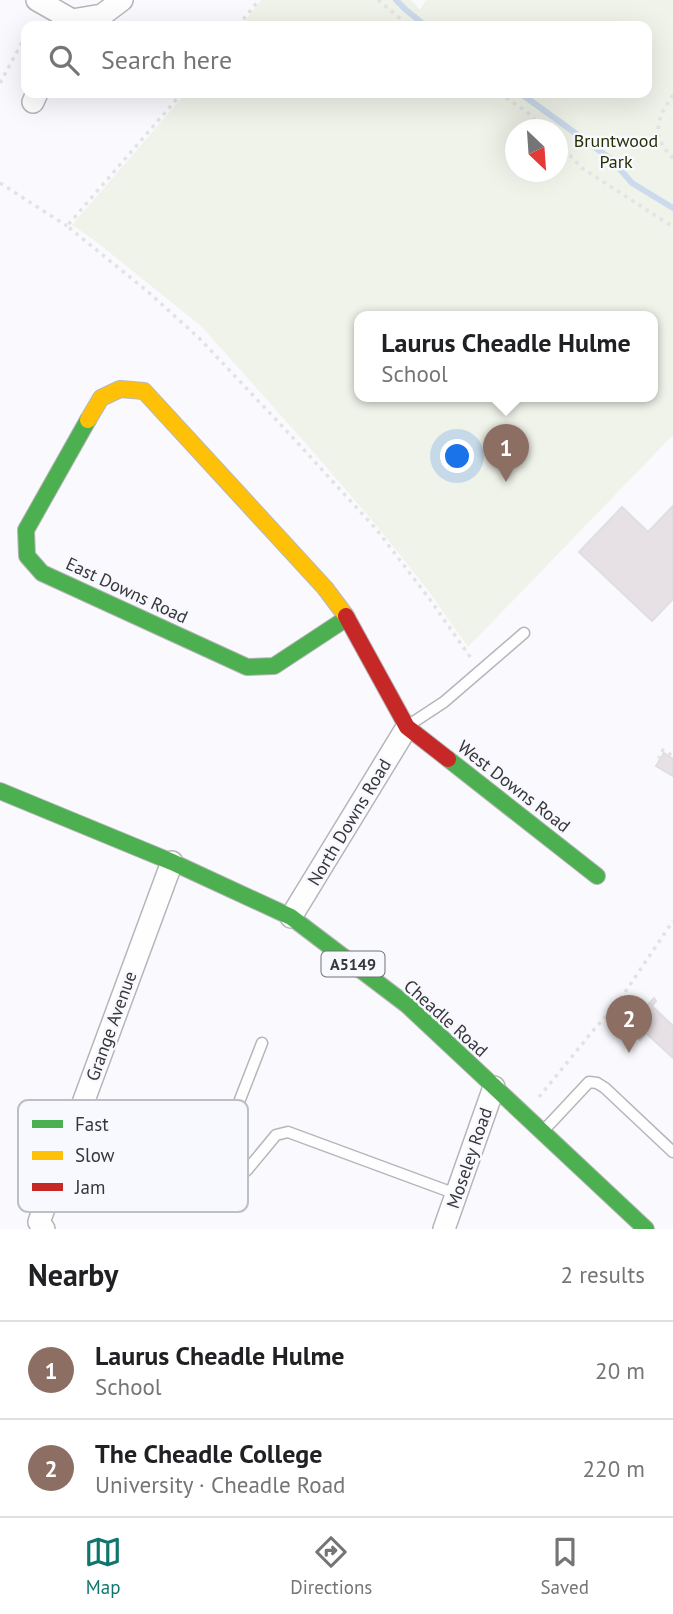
<!DOCTYPE html>
<meta charset="utf-8">
<style>
:root{--surface:#fff;--page:#f6f6f6;--text:#202124;--muted:#757577;--line:#e0e0e0;--accent:#0f766e}
body{margin:0;font-family:"PT Sans",sans-serif;background:var(--page);color:var(--text)}
.compass{position:absolute;left:505px;top:119px;width:63px;height:63px;border-radius:50%;background:var(--surface);box-shadow:0 7px 28px #0002;rotate:155deg}
.you{position:absolute;left:458px;top:457px;width:24px;height:24px;margin:-18px;border:5px solid #fff;border-radius:50%;background:#1a73e8;box-shadow:0 0 0 10px #1a73e833}
.badge{display:grid;place-items:center;width:46px;height:46px;border-radius:50%;background:var(--accent);color:#fff;font-size:23px;font-weight:700}
.pin{position:absolute;translate:-50% -58px;filter:drop-shadow(0 2px 4px #0008)}
.pin::after{content:'';position:absolute;top:37px;width:24px;height:21px;background:inherit;clip-path:polygon(0 0,100% 0,50% 100%)}
.popup{position:absolute;left:354px;top:311px;width:304px;height:91px;box-sizing:border-box;display:grid;place-content:center;border-radius:14px;background:var(--surface);filter:drop-shadow(0 2px 5px #0005);font-size:23px;white-space:nowrap;color:var(--muted)}
.popup b{font-size:26px;color:var(--text)}
.popup::after{content:'';position:absolute;left:50%;top:100%;margin-left:-14px;border:14px solid transparent;border-top-color:var(--surface)}
.list{margin:0;padding:0;list-style:none}
h2{display:flex;justify-content:space-between;align-items:center;height:91px;margin:0;padding:0 28px;font-size:30px}
h2 small{font-size:23px;font-weight:400;color:var(--muted)}
.list li{display:grid;grid-template-columns:46px 1fr auto;gap:21px;align-items:center;box-sizing:border-box;height:98px;padding:0 28px;border-top:2px solid var(--line)}
.list b{display:block;font-size:26px;white-space:nowrap}
.list p{margin:0;font-size:23px;white-space:nowrap;color:var(--muted)}
.list em{font-size:23px;font-style:normal;color:var(--muted)}
.icon{flex:none;width:38px;height:38px;fill:none;stroke:currentColor;stroke-width:2;stroke-linecap:round;stroke-linejoin:round}
.map{position:relative;flex:none;width:673px;height:1229px;overflow:hidden}
.search{position:absolute;background:var(--surface);box-shadow:0 7px 28px #0002;left:21px;right:21px;top:21px;height:77px;display:flex;align-items:center;gap:18px;box-sizing:border-box;padding:0 24px;border-radius:14px;color:var(--muted);font-size:26px}
.sheet{height:287px;background:var(--surface)}
nav{display:flex;justify-content:space-around;align-items:center;box-sizing:border-box;height:98px;border-top:2px solid var(--line);background:var(--surface);font-size:19px;color:var(--muted)}
nav a{display:grid;justify-items:center;gap:4px}
nav .on{color:var(--accent)}
.map>svg:first-child{display:block}
.green{fill:#f0f3e9;fill-rule:evenodd}
.lines{fill:none;stroke-linecap:round;stroke-linejoin:round}
.stream{stroke:#cbdaec;stroke-width:6}
.building{fill:#e7e1e6;stroke:#dfdee1;stroke-width:2}
.lane-casing{stroke:#b6b6ba;stroke-width:13}
.street-casing{stroke:#b6b6ba;stroke-width:24}
.fast-casing{stroke:#b6b6ba;stroke-width:18}
.slow-casing{stroke:#b6b6ba;stroke-width:18}
.jam-casing{stroke:#b6b6ba;stroke-width:18}
.path{stroke:#e3e3e4;stroke-width:3.5;stroke-dasharray:3.5 5;stroke-linecap:butt}
.lane{stroke:#fefeff;stroke-width:10}
.street{stroke:#fefeff;stroke-width:21}
.fast{stroke:#4caf50;stroke-width:16}
.slow{stroke:#ffc107;stroke-width:16}
.jam{stroke:#c62828;stroke-width:16}
.labels{text-anchor:middle;dominant-baseline:central;stroke-width:5;stroke-linejoin:round;paint-order:stroke}
.shield{fill:#f8f8ff;stroke:#717175;stroke-width:2}
.shield-label{font-size:16px;font-weight:bold;fill:#37373a}
.park-label{font-size:18px;fill:#262f00;stroke:#f8f8ff}
.street-label{font-size:18px;fill:#37373a;stroke:#f8f8ff}
.key{fill:#f8f8ff;stroke:#bebec4;stroke-width:2}
.key-label{font-size:19px;fill:#37373a}
</style>
<div class="map">
<svg width="673" height="1229" viewBox="0 0 673 1229">
<rect width="100%" height="100%" fill="#f9f9fe"/>
<path class="green" d="M261 0H411L420 10 426 0H673V435L468 647 427 589 377 526 302 439 201 326 94 240 72 225 186 93H647V26H241ZM516 130H558V172H516ZM359 316H653V396H359Z"/>
<g class="lines">
<g class="stream">
<polyline points="396,0 406,10 426,26"/>
<polyline points="520,93 611,159 632,183 673,208"/>
</g>
</g>
<g class="building">
<polygon points="673,506 673,599 652,621 579,552 622,507 648,532"/>
<polygon points="664,753 673,759 673,776 656,766"/>
<polygon points="654,998 656,1001 652,1006 673,1026 673,1058 646,1033 640,1040 627,1027"/>
</g>
<g class="lines">
<defs>
<g id="lane">
<polyline points="409,725 444,702 524,633"/>
<polyline points="262,1043 225,1138 220,1164 220,1181 229,1186 247,1170 276,1135 288,1132 456,1194"/>
<polyline points="545,1129 589,1082 597,1083 605,1088 673,1152"/>
</g>
<g id="street">
<polyline points="37,0 72,20 102,15 122,0"/>
<polyline points="33,102 37,93"/>
<polyline points="291,917 407,727"/>
<polyline points="44,1229 39,1222 172,862"/>
<polyline points="444,1229 494,1087"/>
</g>
<g id="fast">
<polyline points="88,420 26,530 27,556 42,573 247,667 274,666 347,618"/>
<polyline points="448,759 597,876"/>
<polyline points="0,791 172,862 291,917 407,1005 646,1229"/>
</g>
<polyline id="slow" points="88,420 101,398 120,389 144,391 325,588 346,616"/>
<polyline id="jam" points="346,616 407,727 448,759"/>
</defs>
<use href="#lane" class="lane-casing"/>
<use href="#street" class="street-casing"/>
<use href="#fast" class="fast-casing"/>
<use href="#slow" class="slow-casing"/>
<use href="#jam" class="jam-casing"/>
<g class="path">
<polyline points="378,0 409,26"/>
<polyline points="238,26 259,0"/>
<polyline points="0,83 26,35"/>
<polyline points="182,93 67,226 147,291 199,338 283,427 377,530 431,601 473,661"/>
<polyline points="499,93 527,112 545,130"/>
<path d="M673 95C657 118 650 136 673 158"/>
<polyline points="558,143 582,168 673,227"/>
<polyline points="0,183 67,226"/>
<polyline points="661,759 659,757 663,750 673,756"/>
<polyline points="539,1097 596,1027 613,1010 673,921"/>
</g>
<use href="#lane" class="lane"/>
<use href="#street" class="street"/>
<use href="#fast" class="fast"/>
<use href="#slow" class="slow"/>
<use href="#jam" class="jam"/>
</g>
<g class="labels">
<rect class="shield" x="321.5" y="951.5" width="63" height="25" rx="5"/>
<g class="shield-label">
<text x="353" y="964">A5149</text>
</g>
<g class="park-label">
<text x="616" y="140">Bruntwood<tspan x="616" dy="21">Park</tspan></text>
</g>
<g class="street-label">
<text transform="translate(127 590) rotate(25)">East Downs Road</text>
<text transform="translate(514 786) rotate(38)">West Downs Road</text>
<text transform="translate(349 822) rotate(-59)">North Downs Road</text>
<text transform="translate(446 1018) rotate(42)">Cheadle Road</text>
<text transform="translate(111 1026) rotate(-70)">Grange Avenue</text>
<text transform="translate(469 1158) rotate(-71)">Moseley Road</text>
</g>
</g>
<rect x="18" y="1100" width="230" height="112" rx="10" class="key"/>
<rect x="32" y="1120" width="31" height="8" fill="#4caf50"/>
<rect x="32" y="1151" width="31" height="9" fill="#ffc107"/>
<rect x="32" y="1183" width="31" height="8" fill="#c62828"/>
<g class="key-label">
<text x="75" y="1131">Fast</text>
<text x="75" y="1162">Slow</text>
<text x="75" y="1194">Jam</text>
</g>
</svg>
<svg class="compass" viewBox="-18 -18 36 36"><path d="M0-13l5 13h-10z" fill="#e53935"/><path d="M0 13l5-13h-10z" fill="#757577"/></svg>
<div class="you"></div>
<div class="pin badge" style="left:506px;top:482px;background:#8d6e63">1</div>
<div class="popup"><b>Laurus Cheadle Hulme</b>School</div>
<div class="pin badge" style="left:629px;top:1053px;background:#8d6e63">2</div>
<div class="search"><svg class="icon" aria-label="search" viewBox="0 0 24 24"><circle cx="10" cy="10" r="6"/><path d="M15 15l6 6"/></svg>Search here</div>
</div>
<section class="sheet">
<h2>Nearby<small>2 results</small></h2>
<ul class="list">
<li><span class="badge" style="background:#8d6e63">1</span><div><b>Laurus Cheadle Hulme</b><p>School</p></div><em>20 m</em></li>
<li><span class="badge" style="background:#8d6e63">2</span><div><b>The Cheadle College</b><p>University · Cheadle Road</p></div><em>220 m</em></li>
</ul>
</section>
<nav>
<a class="on"><svg class="icon" aria-label="map" viewBox="0 0 24 24"><path d="M3 6l6-2 6 2 6-2v14l-6 2-6-2-6 2zM9 4v14M15 6v14"/></svg>Map</a>
<a><svg class="icon" aria-label="directions" viewBox="0 0 24 24"><path d="M12 3l9 9-9 9-9-9zM9 14v-3h6M13 9l2 2-2 2"/></svg>Directions</a>
<a><svg class="icon" aria-label="saved" viewBox="0 0 24 24"><path d="M7 4h10v16l-5-4-5 4z"/></svg>Saved</a>
</nav>
